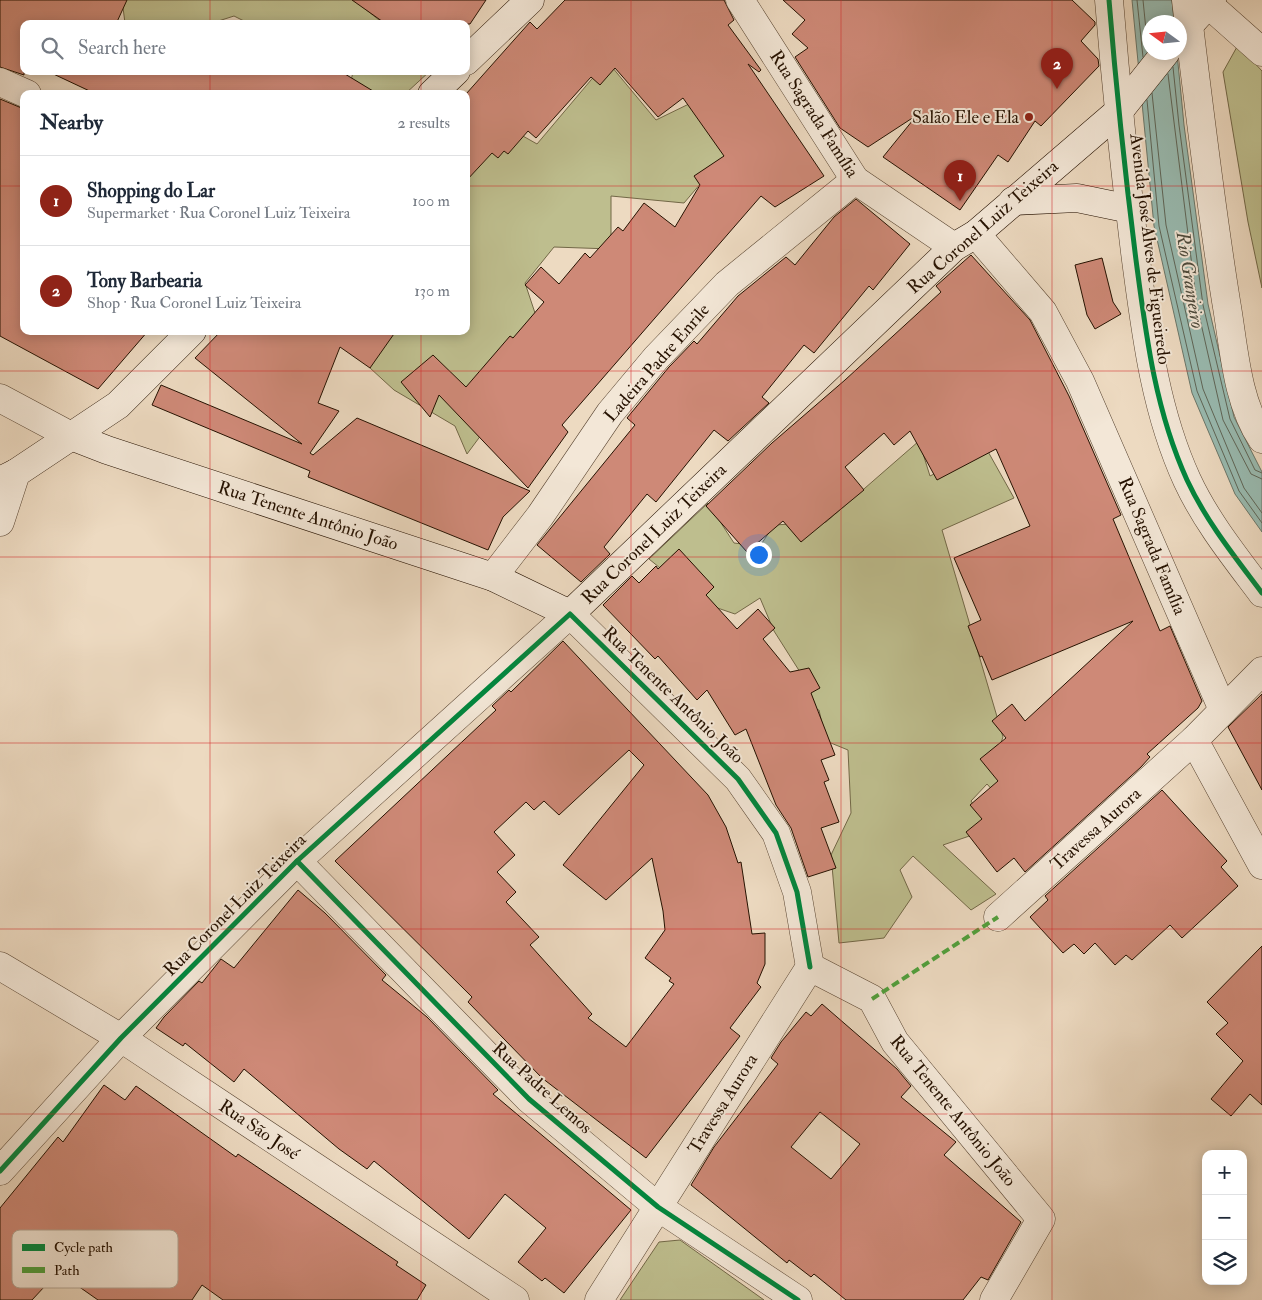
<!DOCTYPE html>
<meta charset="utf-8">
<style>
:root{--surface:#fff;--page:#f6f6f7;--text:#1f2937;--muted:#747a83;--line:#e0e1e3;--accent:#8f2418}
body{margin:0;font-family:"IM FELL Double Pica",serif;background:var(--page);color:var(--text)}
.controls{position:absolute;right:15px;bottom:15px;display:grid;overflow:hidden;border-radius:10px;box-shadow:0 2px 12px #0003}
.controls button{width:45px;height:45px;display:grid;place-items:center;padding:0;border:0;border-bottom:1px solid var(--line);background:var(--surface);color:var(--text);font:25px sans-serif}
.compass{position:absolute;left:1142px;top:15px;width:45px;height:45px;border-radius:50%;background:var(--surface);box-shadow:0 2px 12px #0003;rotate:285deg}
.you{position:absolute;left:758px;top:554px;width:18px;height:18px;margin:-12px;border:4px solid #fff;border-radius:50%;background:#1a73e8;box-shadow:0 0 0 8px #1a73e833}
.badge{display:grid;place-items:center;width:32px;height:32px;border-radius:50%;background:var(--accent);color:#fff;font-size:16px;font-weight:700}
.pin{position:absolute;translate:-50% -41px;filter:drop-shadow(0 1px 2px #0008)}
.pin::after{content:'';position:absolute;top:26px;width:18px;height:15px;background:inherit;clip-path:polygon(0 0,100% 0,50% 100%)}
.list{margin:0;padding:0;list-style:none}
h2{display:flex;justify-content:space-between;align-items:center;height:65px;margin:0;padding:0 20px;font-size:21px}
h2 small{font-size:16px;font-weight:400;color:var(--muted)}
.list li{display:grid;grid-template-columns:32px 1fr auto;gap:15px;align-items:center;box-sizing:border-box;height:90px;padding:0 20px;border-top:1px solid var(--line)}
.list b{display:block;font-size:19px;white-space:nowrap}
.list p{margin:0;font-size:16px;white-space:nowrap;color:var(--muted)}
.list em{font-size:16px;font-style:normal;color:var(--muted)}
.icon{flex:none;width:28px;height:28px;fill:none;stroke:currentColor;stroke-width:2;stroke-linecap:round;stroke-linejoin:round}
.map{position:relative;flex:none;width:1262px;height:1300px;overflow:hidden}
.search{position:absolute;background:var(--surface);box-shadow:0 2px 12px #0003;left:20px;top:20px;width:450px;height:55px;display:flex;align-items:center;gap:12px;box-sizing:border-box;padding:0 18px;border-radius:10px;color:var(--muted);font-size:19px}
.panel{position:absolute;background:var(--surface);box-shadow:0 2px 12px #0003;left:20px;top:90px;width:450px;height:245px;border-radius:10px}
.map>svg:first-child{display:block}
.green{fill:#bebe8e;stroke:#726847}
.water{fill:#99bbb1;stroke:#6b776a}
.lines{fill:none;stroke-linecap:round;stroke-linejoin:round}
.shore{stroke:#5f6658;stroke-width:1}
.building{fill:#ce8977;stroke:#251100;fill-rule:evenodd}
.street-casing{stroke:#574330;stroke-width:29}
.secondary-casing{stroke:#251100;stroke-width:29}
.street{stroke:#f3e7d7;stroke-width:28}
.secondary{stroke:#f3e7d7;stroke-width:28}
.quiet{stroke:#50a03c;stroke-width:4;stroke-dasharray:8 4;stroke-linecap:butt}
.cycleway-casing{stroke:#f3e7d7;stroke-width:8}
.cycleway{stroke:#00873e;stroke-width:5}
.grid{fill:none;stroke:#d62828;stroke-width:1;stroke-opacity:0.55}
.poi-dot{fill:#8f2418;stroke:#f3e7d7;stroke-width:2}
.labels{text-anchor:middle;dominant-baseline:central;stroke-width:4;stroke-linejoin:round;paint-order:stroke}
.street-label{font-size:18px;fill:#251100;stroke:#f3e7d7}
.poi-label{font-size:18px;fill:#251100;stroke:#f3e7d7;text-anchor:end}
.water-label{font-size:19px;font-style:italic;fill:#4e4c3e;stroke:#f3e7d7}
.key{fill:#f3e7d7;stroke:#b5a796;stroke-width:1}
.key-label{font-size:14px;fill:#251100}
</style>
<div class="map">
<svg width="1262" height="1300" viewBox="0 0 1262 1300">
<rect width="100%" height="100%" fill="#eddac1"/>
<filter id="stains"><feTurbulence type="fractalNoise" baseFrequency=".004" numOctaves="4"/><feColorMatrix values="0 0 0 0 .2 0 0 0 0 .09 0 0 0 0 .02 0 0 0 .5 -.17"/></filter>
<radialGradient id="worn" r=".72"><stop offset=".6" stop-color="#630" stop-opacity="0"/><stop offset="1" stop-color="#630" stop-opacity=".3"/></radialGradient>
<g class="green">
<polygon points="122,0 354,0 384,24 250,24 234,16 209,24 128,24 125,23"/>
<polygon points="1238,45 1262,71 1262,288 1248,222 1223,72"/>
<polygon points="607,61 656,120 695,101 736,142 684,203 611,196 611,249 554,247 525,283 537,319 513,392 467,454 455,426 394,390 370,368 378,331 466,331 466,144 507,127 537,144"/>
<polygon points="351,71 430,71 405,94 348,94 353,72"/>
<polygon points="919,441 930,476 986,448 1014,498 942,530 1003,737 994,762 1012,812 987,784 971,801 990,829 943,845 996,894 971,910 913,856 900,870 912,897 884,938 839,943 831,855 851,813 848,750 826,741 819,710 775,705 800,672 774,631 760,598 735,614 703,603 649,559 708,503 734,543 760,546 774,525 826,522"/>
<polygon points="680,1240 764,1300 620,1300 659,1242"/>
</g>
<polygon class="water" points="1132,0 1172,0 1174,22 1150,22 1150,52 1177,53 1184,125 1208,304 1234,417 1262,472 1262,532 1235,494 1192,393 1154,226"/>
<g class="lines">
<g class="shore">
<polyline points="1137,0 1143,57"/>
<polyline points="1143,0 1148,50"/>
<polyline points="1173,67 1179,125 1203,305 1230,419 1255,470 1262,473"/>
<polyline points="1168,74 1197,306 1223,420 1251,474 1262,479"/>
<polyline points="1152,93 1166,225 1203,389 1244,488 1262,513"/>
<polyline points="1147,100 1159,226 1197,391 1239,491 1262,523"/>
</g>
</g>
<g class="building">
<polygon points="0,0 127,0 116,24 24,24 24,75 0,67"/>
<polygon points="352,0 486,0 470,24 386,24"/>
<polygon points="565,0 724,0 734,20 728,25 761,70 759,72 748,64 824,176 775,207 761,196 562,425 568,432 528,488 439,395 430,417 401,382 433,355 466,387 510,336 513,338 544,302 525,285 541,267 559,284 585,253 590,258 618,227 623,231 644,203 675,227 700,185 694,176 724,156 683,98 658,117 615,68 600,85 591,77 536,138 528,131 508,154 504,151 498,158 492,153 466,181 466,94 530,22 537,29"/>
<polygon points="783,0 1072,0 1095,22 1095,25 1081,41 1098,59 1099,66 1041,126 1035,121 1008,162 998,155 960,210 883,157 917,115 868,147 840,128 795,57 808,48 792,34 805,20"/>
<polygon points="47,71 340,71 378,94 96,94"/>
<polygon points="0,99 24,109 24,331 148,331 98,389 0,336"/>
<polygon points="856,199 910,244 873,290 869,286 814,353 804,345 762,397 769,403 728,441 714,430 656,502 647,494 604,547 610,554 581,582 537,545 635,425 627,418 669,367 694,341 697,344 738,296 786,257 795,265 834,217"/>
<polygon points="971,255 1030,320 1069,396 1121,515 1113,519 1160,631 1170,626 1202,701 1198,708 1147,754 1150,757 1141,767 1025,872 1014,858 997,872 966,832 982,819 970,805 998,781 980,759 1006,738 992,721 1012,704 1025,721 1133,621 992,680 982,656 980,657 968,626 981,620 954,558 1030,526 996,449 937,480 910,431 894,445 884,433 845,467 864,490 801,542 783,521 747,552 706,506 772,443 845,380 941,292 936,286"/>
<polygon points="1102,258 1113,302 1121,314 1095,329 1087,315 1075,265"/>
<polygon points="221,331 396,331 370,368 340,347 318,403 339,411 310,453 313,455 357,418 530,491 503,517 488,550 308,477 310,471 152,405 161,385 302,444 195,358"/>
<polygon points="679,549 714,587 706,595 737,629 758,609 775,628 763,639 790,672 809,668 820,688 811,693 835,755 821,760 829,780 824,782 839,822 821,828 836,868 808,877 791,828 776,805 746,729 735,735 707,690 697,700 658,656 655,659 603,605 632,576 639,583 656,566 658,569"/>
<path d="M563 641 708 795 726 827 738 863 741 862 752 934 765 933V964L757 983 761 987 730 1028 740 1036 646 1158 542 1078 468 1002 472 997 335 861 496 710 492 706 509 690 511 692ZM629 750 644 765 563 865 606 900 652 858 663 911 665 930 645 958 671 978 669 981 674 984 626 1047 588 1018 592 1014 530 945 539 937 506 902 516 892 497 872 515 855 494 832 526 802 534 810 544 801 559 815Z"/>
<polygon points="1262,694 1262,790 1228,727"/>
<polygon points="1162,790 1227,861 1221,867 1238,886 1182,938 1170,925 1132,960 1126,955 1115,965 1095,943 1084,954 1074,944 1063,953 1030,917 1048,900 1045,896"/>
<polygon points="298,890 325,913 386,975 382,980 427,1017 498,1090 493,1094 631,1210 564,1293 545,1278 542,1281 518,1262 546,1228 505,1194 469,1239 374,1161 367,1169 339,1149 244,1069 234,1082 185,1043 183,1046 156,1028 164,1017 199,981 202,983 221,959 234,968"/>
<polygon points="1262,946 1262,1105 1250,1094 1231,1116 1211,1099 1243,1061 1216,1034 1228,1023 1207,1002"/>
<path d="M822 1004 897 1069 911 1086 901 1097 956 1142 944 1155 1021 1222 988 1280 981 1277 963 1300H846L814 1274 811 1277 789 1260 787 1263 691 1185 714 1147 778 1064 771 1058 781 1042 806 1012 811 1016ZM820 1112 860 1144 831 1179 791 1147Z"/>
<polygon points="104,1085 125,1100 136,1086 236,1157 238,1154 398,1262 396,1265 426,1285 417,1300 223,1300 202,1285 192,1300 98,1300 58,1272 32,1300 0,1300 0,1208 58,1137 63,1142"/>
</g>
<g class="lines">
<defs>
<g id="street">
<polyline points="740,0 855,180 954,247"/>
<path d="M1109 0C1116 87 1125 173 1136 260 1146 335 1155 410 1187 480 1206 521 1235 557 1262 593"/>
<path d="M1186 0C1198 101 1210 201 1226 301 1234 346 1236 400 1262 439"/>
<polyline points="1208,4 1262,52"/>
<polyline points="0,82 27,94"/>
<polyline points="976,234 1043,312 1080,381 1223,710"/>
<polyline points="0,398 71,436"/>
<polyline points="0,522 16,473"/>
<polyline points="493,577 540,516 610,413 656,358 727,284 855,180"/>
<polyline points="1262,671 1194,740 1262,865"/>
<polyline points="297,861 529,1099 658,1207 798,1300"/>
<polyline points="998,917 1194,740"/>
<polyline points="0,966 121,1038 515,1300"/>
<polyline points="810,967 872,999 895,1042 1041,1219 994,1300"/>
<polyline points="0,1171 121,1038 297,861 570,614 738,779 776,833 797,892 810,967"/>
<polyline points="599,1300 810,967"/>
</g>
<g id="secondary">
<polyline points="1180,35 1212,0"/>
<polyline points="466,61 530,0"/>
<polyline points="432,94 456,71"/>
<polyline points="1013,201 1077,198 1130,209"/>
<polyline points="71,436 107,450 493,577 570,614 954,247 976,234 1119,111 1166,52"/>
<polyline points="0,481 16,473 118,405 192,331"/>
</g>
</defs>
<use href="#street" class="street-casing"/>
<use href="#secondary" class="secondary-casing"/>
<use href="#street" class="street"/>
<use href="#secondary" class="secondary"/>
<polyline class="quiet" points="872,999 998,917"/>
<defs>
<g id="cycleway">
<path d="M1109 0C1116 87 1125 173 1136 260 1146 335 1155 410 1187 480 1206 521 1235 557 1262 593"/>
<polyline points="297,861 529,1099 658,1207 798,1300"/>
<polyline points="0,1171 121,1038 297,861 570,614 738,779 776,833 797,892 810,967"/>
</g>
</defs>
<use href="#cycleway" class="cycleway-casing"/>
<use href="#cycleway" class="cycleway"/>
</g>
<path class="grid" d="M210 0V24M421 0V24M631 0V1300M841 0V1300M1052 0V1300M210 71V94M421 71V94M0 186H24M466 186H1262M210 331V1300M421 331V1300M0 371H1262M0 557H1262M0 743H1262M0 929H1262M0 1114H1262"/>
<circle class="poi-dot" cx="1029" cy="117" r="5"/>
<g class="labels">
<g class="street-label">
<text transform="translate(814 114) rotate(57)">Rua Sagrada Família</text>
<text transform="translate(983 227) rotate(-41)">Rua Coronel Luiz Teixeira</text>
<text transform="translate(1150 249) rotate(83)">Avenida José Alves de Figueiredo</text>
<text transform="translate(657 363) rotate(-49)">Ladeira Padre Enrile</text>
<text transform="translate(308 516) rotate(18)">Rua Tenente Antônio João</text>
<text transform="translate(654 534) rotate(-44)">Rua Coronel Luiz Teixeira</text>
<text transform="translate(1152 546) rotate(67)">Rua Sagrada Família</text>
<text transform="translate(673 695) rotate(44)">Rua Tenente Antônio João</text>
<text transform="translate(1096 829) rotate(-42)">Travessa Aurora</text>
<text transform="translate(235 905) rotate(-45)">Rua Coronel Luiz Teixeira</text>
<text transform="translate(542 1088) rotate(42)">Rua Padre Lemos</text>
<text transform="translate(723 1104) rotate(-58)">Travessa Aurora</text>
<text transform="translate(953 1111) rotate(51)">Rua Tenente Antônio João</text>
<text transform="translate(259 1130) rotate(34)">Rua São José</text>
</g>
<g class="poi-label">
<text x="1019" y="117">Salão Ele e Ela</text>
</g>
<g class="water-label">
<text transform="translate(1190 280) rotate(81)">Rio Granjeiro</text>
</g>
</g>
<rect x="12" y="1230" width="166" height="58" rx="8" class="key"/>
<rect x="22" y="1244" width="23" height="7" fill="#00873e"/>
<rect x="22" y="1267" width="23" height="6" fill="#50a03c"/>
<g class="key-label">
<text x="54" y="1252">Cycle path</text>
<text x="54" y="1275">Path</text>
</g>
<rect width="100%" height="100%" filter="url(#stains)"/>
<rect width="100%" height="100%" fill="url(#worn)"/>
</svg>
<div class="controls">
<button>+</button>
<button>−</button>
<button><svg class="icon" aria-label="layers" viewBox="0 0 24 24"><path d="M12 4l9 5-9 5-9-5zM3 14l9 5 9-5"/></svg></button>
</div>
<svg class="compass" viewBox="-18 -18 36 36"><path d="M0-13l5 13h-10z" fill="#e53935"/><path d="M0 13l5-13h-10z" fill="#747a83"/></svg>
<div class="you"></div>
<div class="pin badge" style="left:960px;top:201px">1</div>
<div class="pin badge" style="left:1057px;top:89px">2</div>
<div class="search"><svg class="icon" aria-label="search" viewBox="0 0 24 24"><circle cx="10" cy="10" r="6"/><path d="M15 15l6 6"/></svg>Search here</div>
<section class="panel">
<h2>Nearby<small>2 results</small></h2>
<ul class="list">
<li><span class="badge">1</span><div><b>Shopping do Lar</b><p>Supermarket · Rua Coronel Luiz Teixeira</p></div><em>100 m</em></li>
<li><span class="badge">2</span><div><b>Tony Barbearia</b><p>Shop · Rua Coronel Luiz Teixeira</p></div><em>130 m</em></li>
</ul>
</section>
</div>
